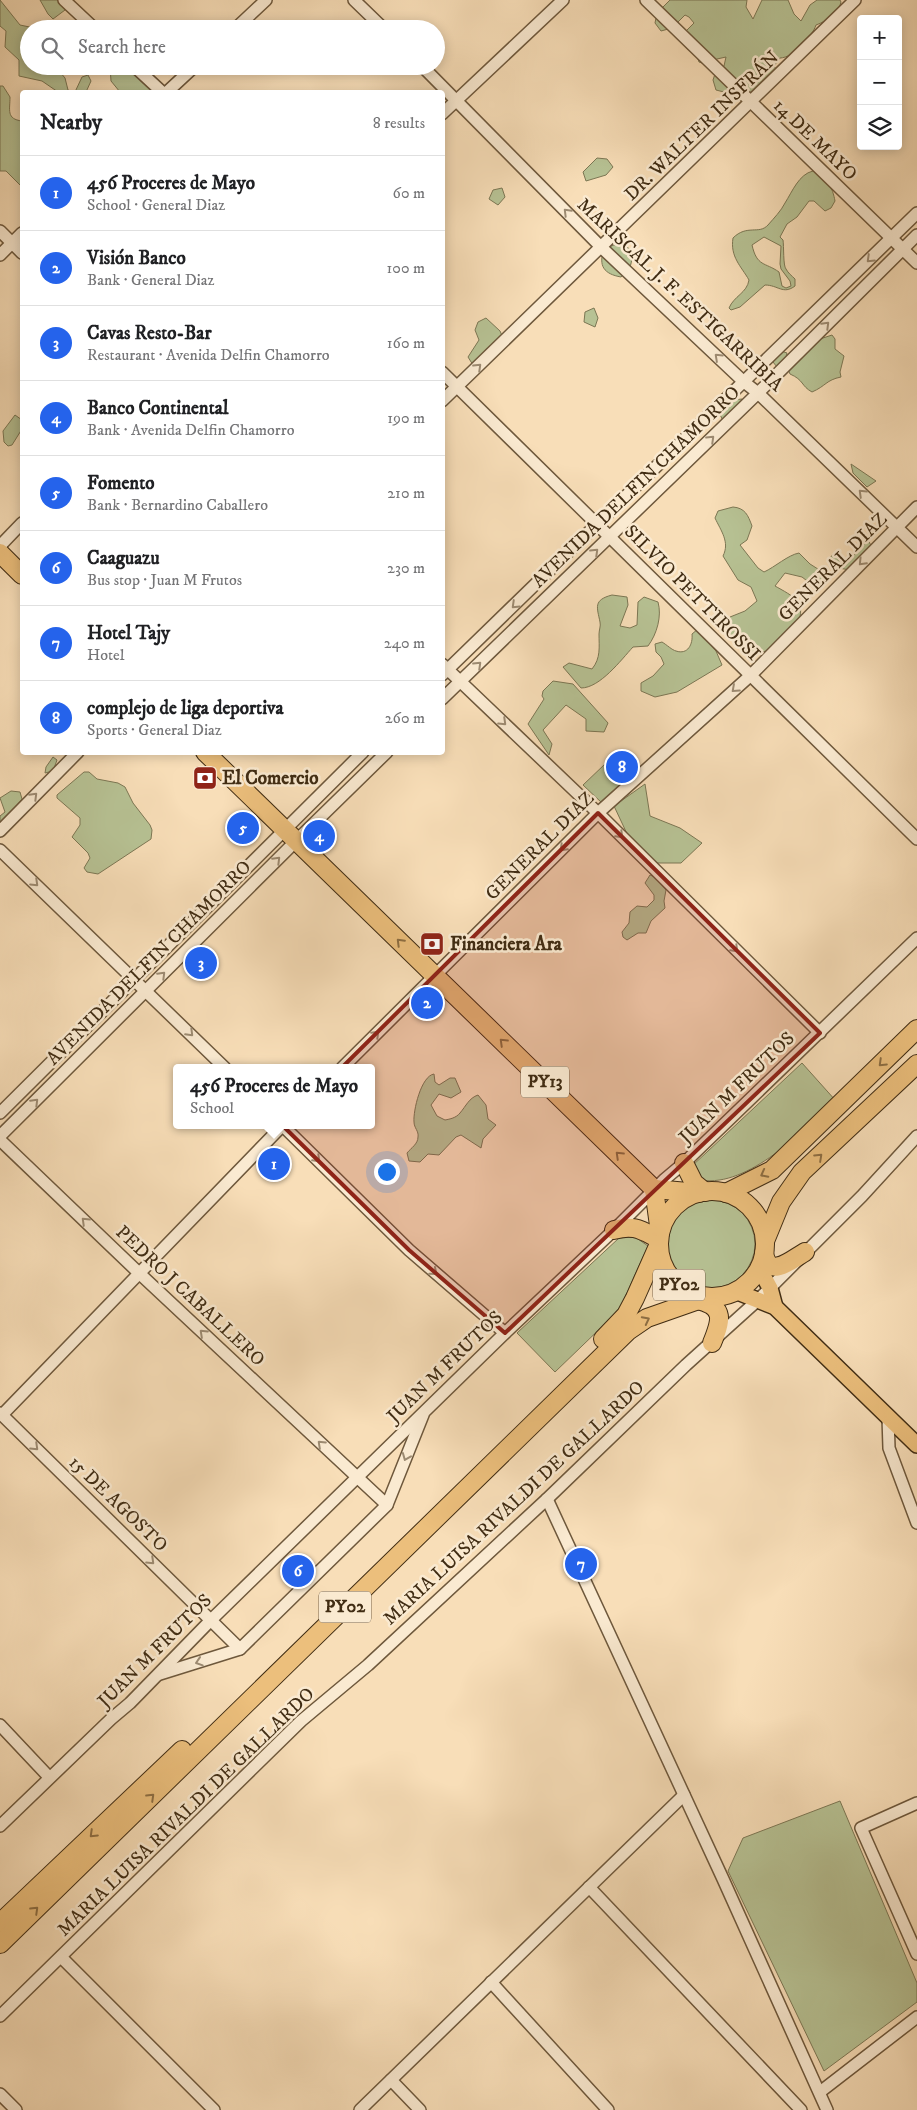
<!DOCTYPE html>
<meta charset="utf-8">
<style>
:root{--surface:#fff;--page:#f2f2f2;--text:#202124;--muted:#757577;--line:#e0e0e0;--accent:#2563eb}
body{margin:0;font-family:"IM FELL DW Pica",serif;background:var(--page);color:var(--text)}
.controls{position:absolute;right:15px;top:15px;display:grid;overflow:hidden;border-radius:5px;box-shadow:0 2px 12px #0003}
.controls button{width:45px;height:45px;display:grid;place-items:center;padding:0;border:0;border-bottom:1px solid var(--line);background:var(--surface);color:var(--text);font:25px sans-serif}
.you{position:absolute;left:386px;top:1171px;width:18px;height:18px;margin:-12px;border:4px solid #fff;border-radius:50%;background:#1a73e8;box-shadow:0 0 0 8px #1a73e833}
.badge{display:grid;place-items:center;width:32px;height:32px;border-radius:50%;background:var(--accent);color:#fff;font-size:16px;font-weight:700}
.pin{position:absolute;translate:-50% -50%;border:2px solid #fff;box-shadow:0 1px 5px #0006}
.popup{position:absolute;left:173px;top:1064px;width:202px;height:65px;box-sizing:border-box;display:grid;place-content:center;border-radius:5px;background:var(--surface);filter:drop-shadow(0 1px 4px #0005);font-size:16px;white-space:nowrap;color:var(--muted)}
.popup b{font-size:19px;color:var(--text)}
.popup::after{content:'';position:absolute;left:50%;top:100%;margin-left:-10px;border:10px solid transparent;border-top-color:var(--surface)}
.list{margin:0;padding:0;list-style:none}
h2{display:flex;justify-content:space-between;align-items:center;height:65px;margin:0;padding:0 20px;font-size:21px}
h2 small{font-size:16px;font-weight:400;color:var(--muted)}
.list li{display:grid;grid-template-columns:32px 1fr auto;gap:15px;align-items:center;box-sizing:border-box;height:75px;padding:0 20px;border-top:1px solid var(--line)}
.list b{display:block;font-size:19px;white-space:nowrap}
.list p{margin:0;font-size:16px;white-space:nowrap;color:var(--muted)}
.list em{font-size:16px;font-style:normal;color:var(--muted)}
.icon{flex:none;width:28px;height:28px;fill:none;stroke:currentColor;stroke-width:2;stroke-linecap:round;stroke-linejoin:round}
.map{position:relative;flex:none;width:917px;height:2110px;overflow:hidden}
.search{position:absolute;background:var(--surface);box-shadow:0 2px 12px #0003;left:20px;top:20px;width:425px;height:55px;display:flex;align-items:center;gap:12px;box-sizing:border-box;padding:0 18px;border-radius:28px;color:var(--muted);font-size:19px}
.panel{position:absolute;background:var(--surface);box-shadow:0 2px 12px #0003;left:20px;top:90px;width:425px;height:665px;border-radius:5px}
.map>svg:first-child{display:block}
.green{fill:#b7c294;stroke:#7c7754;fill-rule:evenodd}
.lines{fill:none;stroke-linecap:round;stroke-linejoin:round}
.minor-casing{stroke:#6e583c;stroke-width:14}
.major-casing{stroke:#402c13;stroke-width:18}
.highway-casing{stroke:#402c13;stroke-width:20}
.minor{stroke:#faead1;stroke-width:11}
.major{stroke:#ecbf7c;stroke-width:15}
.highway{stroke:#ecbf7c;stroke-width:18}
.oneway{stroke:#9d8b72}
.oneway2{stroke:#8d6e42}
.marked{fill:#8f2418;fill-opacity:0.2;stroke:#8f2418;stroke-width:4;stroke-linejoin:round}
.labels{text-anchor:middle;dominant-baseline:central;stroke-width:5;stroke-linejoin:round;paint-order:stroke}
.shield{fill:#faead1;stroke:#78654c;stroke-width:1}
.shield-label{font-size:18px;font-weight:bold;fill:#402c13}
.street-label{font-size:19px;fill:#402c13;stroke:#faead1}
.poi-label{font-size:19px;font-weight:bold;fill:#402c13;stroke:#faead1;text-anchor:start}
</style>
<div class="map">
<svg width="917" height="2110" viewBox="0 0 917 2110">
<rect width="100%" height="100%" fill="#f8deb8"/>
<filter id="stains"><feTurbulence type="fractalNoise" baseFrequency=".004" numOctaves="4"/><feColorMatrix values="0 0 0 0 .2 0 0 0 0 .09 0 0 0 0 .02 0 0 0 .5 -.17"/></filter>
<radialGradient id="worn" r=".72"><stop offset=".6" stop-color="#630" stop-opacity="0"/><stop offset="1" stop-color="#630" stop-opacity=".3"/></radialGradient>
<g class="green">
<polygon points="0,0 20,25 39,29 29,29 29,66 55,66 65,78 68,90 71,92 58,92 42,81 19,76 19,60 5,47 6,31 0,26"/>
<polygon points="40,0 61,0 65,10 53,19 48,14"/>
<path d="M670 0H747L746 7 753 19 762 0H788L794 14 801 21 810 5 817 0H840L841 2C839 13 827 21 816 25 812 37 793 58 780 58L774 66 779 74 759 96C745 93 729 94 716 90L713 80 716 71 724 66 726 57 717 59 708 65 699 62 696 53 687 49 682 41 685 32 694 23 689 17 685 15 672 28 661 31 655 23 657 13Z"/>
<polygon points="110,66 127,66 154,87 152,92 120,92 111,81"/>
<polygon points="88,75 91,81 86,92 75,92 82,77"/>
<path d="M0 86H3L10 97C10 110 6 119 22 121V183L20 185 6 171H0Z"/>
<polygon points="597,158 607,159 613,167 606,175 586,181 583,172"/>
<path d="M813 171C826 173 833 189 835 201L831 208 825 211 814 201H809L797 217 787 224 780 237 783 240C784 246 783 266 786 269 788 273 792 276 795 279V286C783 295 778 285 765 285L740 307 731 310 729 308C734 296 747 293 749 280 741 266 730 257 733 238 747 224 759 235 768 225 774 218 781 211 785 203 792 192 799 174 813 171ZM764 237 781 246 780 264 781 269 790 281 791 286 786 288 782 286 779 272C765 262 757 267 752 245Z"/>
<polygon points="502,188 505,197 498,205 489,199 493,190"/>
<path d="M614 245H624L631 250C633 263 631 269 621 277 604 274 598 266 604 249Z"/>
<polygon points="594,308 598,318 595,327 584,322 585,312"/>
<polygon points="486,318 500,331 504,340 498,348 486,349 481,359 473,365 468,357 479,340 475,330 478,322"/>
<path d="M832 335 835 339V349L844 356 840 372 841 377C826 380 826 386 812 392 801 386 804 380 790 374L788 369 817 340Z"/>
<polygon points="781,351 787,353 784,365 777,367 773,362"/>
<polygon points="742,399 739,409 723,421 719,412 733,400"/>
<polygon points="15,415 22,420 22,429 12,445 8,446 4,442 3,431"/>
<polygon points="851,464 876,481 867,487 853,473"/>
<path d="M733 507C745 508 748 515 752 526L747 540 740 545 758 568 764 572C775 567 788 555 799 553L810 564 829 576 815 587 802 577 785 573 775 586C782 590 794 596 798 602 807 615 791 639 780 646 771 652 759 652 749 653L736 639 723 631 730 617 745 611 757 601 751 587 738 580 723 556C730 542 721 531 715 518L718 511Z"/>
<path d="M868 540 873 549 850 570 833 567 828 560 837 550 838 560C853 560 859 551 868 540Z"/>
<path d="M612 595 627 597 628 605 620 626 630 628 637 625 638 602 644 597 658 602C662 616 657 634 648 646L633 647C621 660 600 688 581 688L563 667 569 663 592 669C601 658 599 647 599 634 599 630 601 626 600 622 597 607 593 600 612 595Z"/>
<path d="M698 629 716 651 722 665 677 692 655 697 641 691V683L653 676 664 664 661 657 656 652 655 644 662 642C667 645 672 650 676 651 688 655 693 644 692 634Z"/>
<polygon points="553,681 573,684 608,723 604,732 586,731 586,719 566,705 543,730 552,744 549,755 528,724 544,699 542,696 543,691"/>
<polygon points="53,757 57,760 53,771 45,773 46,767"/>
<polygon points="605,764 624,781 602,803 583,785"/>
<polygon points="84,772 89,772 97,779 118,783 125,787 133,803 150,825 152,830 151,839 98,874 87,872 84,868 90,858 88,853 72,837 80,825 80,818 57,798 57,795"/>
<polygon points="645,784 650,816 680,828 702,843 681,863 653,863 629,838 614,806"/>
<polygon points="11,791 20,792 22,799 0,826 0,816 5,812 0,798"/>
<polygon points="650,875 655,877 666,890 664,901 665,908 651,921 646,933 638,933 627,940 623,937 622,932 629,923 630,912 637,906 647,907 654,900 654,895 645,883"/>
<path d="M802 1063 836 1101C804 1130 748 1188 701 1180L692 1166Z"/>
<path d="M434 1074 435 1082 439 1085 450 1078H455L461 1092 451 1098 439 1094 431 1105 437 1116 445 1120C450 1119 456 1118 460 1113 466 1106 469 1098 478 1095L486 1105 488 1119 496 1125 483 1139 481 1148 461 1135 456 1137 439 1155 428 1154 420 1162 409 1161 407 1153C411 1148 418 1144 418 1137 419 1131 414 1128 414 1122 413 1111 421 1076 434 1074Z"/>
<circle cx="711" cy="1244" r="44"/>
<polygon points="635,1237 648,1246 621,1306 610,1319 555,1372 517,1333 619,1238"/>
<polygon points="840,1801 917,1983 917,2002 824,2071 728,1871 743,1838"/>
</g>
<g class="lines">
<defs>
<g id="minor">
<polyline points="64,0 95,29"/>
<polyline points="354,0 384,29"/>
<polyline points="646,0 917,263"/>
<polyline points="235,29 266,0"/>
<polyline points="134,66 162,92"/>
<polyline points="422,66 601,247 744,382 758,393 917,547"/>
<polyline points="167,92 195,66"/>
<polyline points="442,114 563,0"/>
<polyline points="0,231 22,253"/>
<polyline points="0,255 22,233"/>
<polyline points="442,372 917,839"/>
<polyline points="442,401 855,0"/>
<polyline points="0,546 22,523"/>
<polyline points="442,664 598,813 820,1033"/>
<polyline points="442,675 917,213"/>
<polyline points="442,699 758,393 917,235"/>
<polyline points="0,831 78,752"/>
<polyline points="0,850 225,1068"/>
<polyline points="342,1068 598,813 751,675 917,507"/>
<polyline points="0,1113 363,752"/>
<polyline points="282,1125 409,1250 505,1333"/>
<polyline points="0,1136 297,840 387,752"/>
<polyline points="0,1140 140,1274 387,1505"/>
<polyline points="0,1413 240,1649"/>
<polyline points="2,1415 283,1125"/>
<polyline points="888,1417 889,1448 917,1523"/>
<polyline points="547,1499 723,1879 827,2110"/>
<polyline points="160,1674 240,1649 387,1505 423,1415"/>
<polyline points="0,1725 49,1777"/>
<polyline points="917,1803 861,1828 917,1954"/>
<polyline points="0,1826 111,1719 130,1703 211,1620 505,1333 614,1230 665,1179 684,1163 917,938"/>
<polyline points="589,1887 801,2110"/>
<polyline points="61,1957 214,2110"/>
<polyline points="491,1982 608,2110"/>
<polyline points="0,2016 301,1721 368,1665 547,1499 686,1365 758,1300 862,1196 917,1136"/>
<polyline points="391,2080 420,2110"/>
<polyline points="820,2092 917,2017"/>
<polyline points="0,2094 16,2110"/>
<polyline points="360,2110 684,1795"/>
</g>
<g id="major">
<polyline points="759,1268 770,1288 775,1307"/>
<polyline points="735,1291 775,1307 917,1445"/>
</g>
<g id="highway">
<polyline points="0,553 22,575"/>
<polyline points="205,752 654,1189"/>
<polyline points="684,1163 694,1183 705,1192"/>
<polyline points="654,1189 699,1193"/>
<polyline points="654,1189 660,1233"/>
<circle cx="712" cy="1244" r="53"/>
<polyline points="726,1193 772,1170 917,1029"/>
<path d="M614 1230C634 1224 641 1230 659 1239"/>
<polyline points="765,1241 781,1202 802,1172 917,1064"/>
<path d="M764 1253C769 1280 791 1260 805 1252"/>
<path d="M698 1300C726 1307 721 1321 712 1343"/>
<polyline points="603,1339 626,1315 635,1298 659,1244"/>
<polyline points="0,1923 182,1750"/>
<polyline points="0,1944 628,1331 647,1318 707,1297"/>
</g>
</defs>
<use href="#minor" class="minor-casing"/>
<use href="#major" class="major-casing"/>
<use href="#highway" class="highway-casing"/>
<use href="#minor" class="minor"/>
<use href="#major" class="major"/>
<use href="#highway" class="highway"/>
</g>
<defs><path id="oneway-chevron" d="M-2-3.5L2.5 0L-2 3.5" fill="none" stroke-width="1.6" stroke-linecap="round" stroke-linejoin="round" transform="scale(1.25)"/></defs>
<g class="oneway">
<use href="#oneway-chevron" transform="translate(567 212) rotate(-135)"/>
<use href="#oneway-chevron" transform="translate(870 259) rotate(136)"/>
<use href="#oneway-chevron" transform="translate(826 325) rotate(-45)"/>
<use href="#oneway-chevron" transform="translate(718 357) rotate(-137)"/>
<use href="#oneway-chevron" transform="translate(478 367) rotate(-44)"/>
<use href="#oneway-chevron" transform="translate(711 439) rotate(-44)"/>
<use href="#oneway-chevron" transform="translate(862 493) rotate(-136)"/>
<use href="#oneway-chevron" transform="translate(595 552) rotate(-44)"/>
<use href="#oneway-chevron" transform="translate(862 562) rotate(134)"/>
<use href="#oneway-chevron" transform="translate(515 605) rotate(136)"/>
<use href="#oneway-chevron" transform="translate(478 665) rotate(-44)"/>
<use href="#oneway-chevron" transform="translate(735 689) rotate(138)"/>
<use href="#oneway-chevron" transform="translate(503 722) rotate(44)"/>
<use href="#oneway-chevron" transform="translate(34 796) rotate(-45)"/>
<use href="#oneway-chevron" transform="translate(620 835) rotate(45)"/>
<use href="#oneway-chevron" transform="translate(563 848) rotate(135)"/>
<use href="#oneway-chevron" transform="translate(277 860) rotate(-45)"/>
<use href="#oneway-chevron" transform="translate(35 883) rotate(44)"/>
<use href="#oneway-chevron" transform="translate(735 949) rotate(45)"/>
<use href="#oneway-chevron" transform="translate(162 975) rotate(-45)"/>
<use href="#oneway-chevron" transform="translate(190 1033) rotate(45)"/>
<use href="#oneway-chevron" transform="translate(376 1034) rotate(-45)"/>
<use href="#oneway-chevron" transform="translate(35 1102) rotate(-45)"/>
<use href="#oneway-chevron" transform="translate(317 1159) rotate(45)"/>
<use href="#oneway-chevron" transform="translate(85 1221) rotate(-136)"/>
<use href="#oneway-chevron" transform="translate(434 1272) rotate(41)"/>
<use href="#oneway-chevron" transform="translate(203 1333) rotate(-137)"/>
<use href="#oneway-chevron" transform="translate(321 1444) rotate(-137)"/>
<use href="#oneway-chevron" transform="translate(35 1447) rotate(44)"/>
<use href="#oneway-chevron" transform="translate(406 1457) rotate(112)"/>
<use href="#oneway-chevron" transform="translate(151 1561) rotate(44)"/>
<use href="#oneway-chevron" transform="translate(199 1662) rotate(162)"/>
</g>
<g class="oneway2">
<use href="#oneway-chevron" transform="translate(400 942) rotate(-135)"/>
<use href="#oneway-chevron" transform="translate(503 1042) rotate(-136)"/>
<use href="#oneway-chevron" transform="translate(882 1063) rotate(136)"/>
<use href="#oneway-chevron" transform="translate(619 1155) rotate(-136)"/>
<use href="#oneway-chevron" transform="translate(819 1157) rotate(-43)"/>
<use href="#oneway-chevron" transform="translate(764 1174) rotate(152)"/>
<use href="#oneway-chevron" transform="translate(646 1320) rotate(-27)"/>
<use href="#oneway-chevron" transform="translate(151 1797) rotate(-44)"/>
<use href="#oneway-chevron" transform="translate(93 1834) rotate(136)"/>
<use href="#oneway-chevron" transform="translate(35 1910) rotate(-44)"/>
</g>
<path class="marked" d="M598 813 820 1033 505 1333 409 1250 283 1126Z"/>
<defs>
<symbol id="bank-square" viewBox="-11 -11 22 22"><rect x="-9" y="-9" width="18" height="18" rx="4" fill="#8f2418" stroke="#faead1"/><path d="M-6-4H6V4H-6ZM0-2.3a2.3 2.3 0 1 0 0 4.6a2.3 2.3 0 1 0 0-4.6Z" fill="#fff"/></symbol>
</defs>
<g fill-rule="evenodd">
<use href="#bank-square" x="191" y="764" width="28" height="28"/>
<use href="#bank-square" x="418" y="930" width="28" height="28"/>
</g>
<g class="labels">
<g class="shield">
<rect x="521" y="1066.5" width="48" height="31" rx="4"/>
<rect x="653" y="1269.5" width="52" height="31" rx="4"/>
<rect x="319" y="1591.5" width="52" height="31" rx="4"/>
</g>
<g class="shield-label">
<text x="545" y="1082">PY13</text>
<text x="679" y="1285">PY02</text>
<text x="345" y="1607">PY02</text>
</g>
<g class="street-label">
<text transform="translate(702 126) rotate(-44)">DR. WALTER INSFRÁN</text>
<text transform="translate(815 140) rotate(44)">14 DE MAYO</text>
<text transform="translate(680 295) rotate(43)">MARISCAL J. F. ESTIGARRIBIA</text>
<text transform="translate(636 487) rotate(-44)">AVENIDA DELFIN CHAMORRO</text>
<text transform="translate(833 567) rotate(-45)">GENERAL DIAZ</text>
<text transform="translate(692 593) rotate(45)">SILVIO PETTIROSSI</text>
<text transform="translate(540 846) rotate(-45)">GENERAL DIAZ</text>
<text transform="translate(149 963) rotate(-45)">AVENIDA DELFIN CHAMORRO</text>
<text transform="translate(737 1088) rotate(-44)">JUAN M FRUTOS</text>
<text transform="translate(190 1296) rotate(43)">PEDRO J CABALLERO</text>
<text transform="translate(445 1367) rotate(-44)">JUAN M FRUTOS</text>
<text transform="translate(514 1503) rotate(-43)">MARIA LUISA RIVALDI DE GALLARDO</text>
<text transform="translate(118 1504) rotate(44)">15 DE AGOSTO</text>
<text transform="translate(155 1651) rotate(-45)">JUAN M FRUTOS</text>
<text transform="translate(186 1812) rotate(-44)">MARIA LUISA RIVALDI DE GALLARDO</text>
</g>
<g class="poi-label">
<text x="222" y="778">El Comercio</text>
<text x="450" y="944">Financiera Ara</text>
</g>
</g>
<rect width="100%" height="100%" filter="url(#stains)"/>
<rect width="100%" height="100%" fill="url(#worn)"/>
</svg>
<div class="controls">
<button>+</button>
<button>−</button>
<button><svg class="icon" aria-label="layers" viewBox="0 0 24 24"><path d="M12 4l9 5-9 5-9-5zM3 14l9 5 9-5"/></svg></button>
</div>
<div class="you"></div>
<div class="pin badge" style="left:274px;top:1164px">1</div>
<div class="popup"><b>456 Proceres de Mayo</b>School</div>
<div class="pin badge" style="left:427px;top:1003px">2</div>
<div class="pin badge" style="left:201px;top:963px">3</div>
<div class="pin badge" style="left:319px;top:836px">4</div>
<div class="pin badge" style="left:243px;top:828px">5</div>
<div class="pin badge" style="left:298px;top:1571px">6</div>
<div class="pin badge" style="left:581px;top:1564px">7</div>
<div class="pin badge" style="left:622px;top:767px">8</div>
<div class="search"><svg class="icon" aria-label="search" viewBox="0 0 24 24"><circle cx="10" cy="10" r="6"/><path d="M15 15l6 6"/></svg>Search here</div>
<section class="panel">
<h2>Nearby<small>8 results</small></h2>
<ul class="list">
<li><span class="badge">1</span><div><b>456 Proceres de Mayo</b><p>School · General Diaz</p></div><em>60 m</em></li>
<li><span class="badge">2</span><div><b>Visión Banco</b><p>Bank · General Diaz</p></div><em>100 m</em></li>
<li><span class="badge">3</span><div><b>Cavas Resto-Bar</b><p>Restaurant · Avenida Delfin Chamorro</p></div><em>160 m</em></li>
<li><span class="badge">4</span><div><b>Banco Continental</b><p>Bank · Avenida Delfin Chamorro</p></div><em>190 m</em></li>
<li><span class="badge">5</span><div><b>Fomento</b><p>Bank · Bernardino Caballero</p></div><em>210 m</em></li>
<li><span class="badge">6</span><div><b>Caaguazu</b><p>Bus stop · Juan M Frutos</p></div><em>230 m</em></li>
<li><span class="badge">7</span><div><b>Hotel Tajy</b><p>Hotel</p></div><em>240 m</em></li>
<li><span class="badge">8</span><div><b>complejo de liga deportiva</b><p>Sports · General Diaz</p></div><em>260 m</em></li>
</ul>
</section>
</div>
